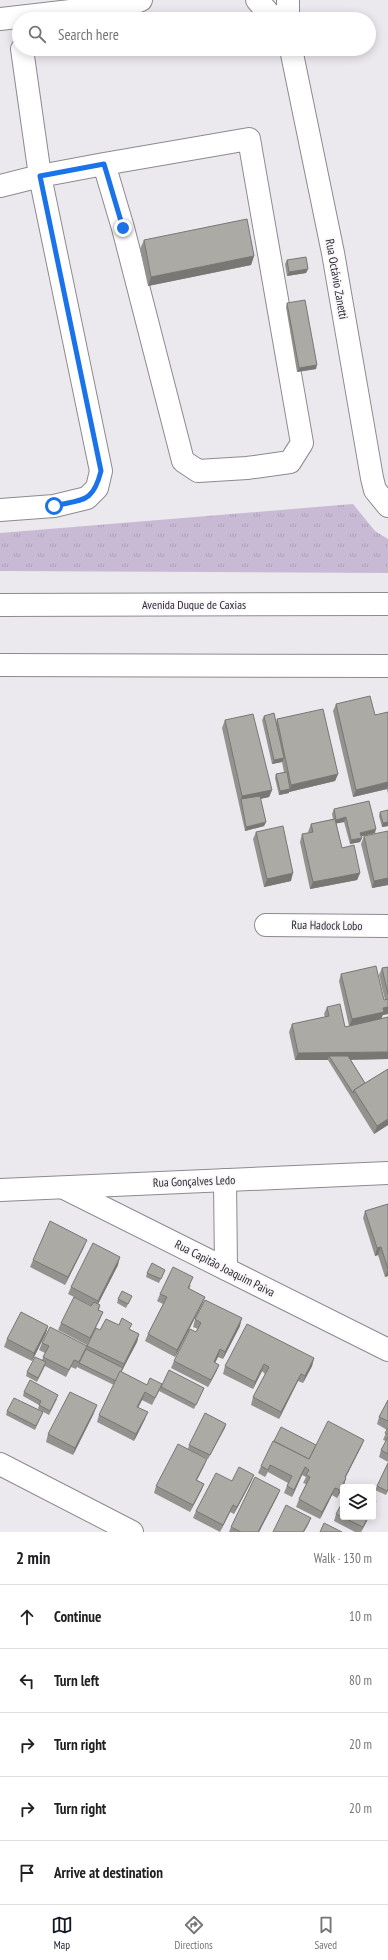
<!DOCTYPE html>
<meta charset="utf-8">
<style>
:root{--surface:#fff;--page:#f2f2f2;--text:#202124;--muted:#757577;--line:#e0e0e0;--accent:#111827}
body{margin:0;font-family:"PT Sans Narrow",sans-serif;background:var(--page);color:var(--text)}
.controls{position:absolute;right:12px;bottom:12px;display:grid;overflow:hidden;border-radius:4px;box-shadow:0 2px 10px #0003}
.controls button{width:36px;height:36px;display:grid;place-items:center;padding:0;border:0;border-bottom:1px solid var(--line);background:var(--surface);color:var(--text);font:20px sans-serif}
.stop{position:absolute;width:12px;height:12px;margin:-9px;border:3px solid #1a73e8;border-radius:50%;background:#fff}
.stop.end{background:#1a73e8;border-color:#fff;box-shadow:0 1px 4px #0008}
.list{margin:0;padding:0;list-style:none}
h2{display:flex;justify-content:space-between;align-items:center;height:52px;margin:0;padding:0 16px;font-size:17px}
h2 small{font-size:13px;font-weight:400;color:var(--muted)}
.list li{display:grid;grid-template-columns:26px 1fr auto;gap:12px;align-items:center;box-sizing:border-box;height:64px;padding:0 16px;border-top:1px solid var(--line)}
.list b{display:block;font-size:15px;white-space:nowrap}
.list em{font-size:13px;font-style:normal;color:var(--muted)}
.icon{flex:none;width:22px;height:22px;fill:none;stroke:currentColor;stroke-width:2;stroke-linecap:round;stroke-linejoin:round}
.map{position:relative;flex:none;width:388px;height:1532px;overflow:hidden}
.search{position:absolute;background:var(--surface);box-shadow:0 2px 10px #0003;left:12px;right:12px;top:12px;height:44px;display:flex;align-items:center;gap:10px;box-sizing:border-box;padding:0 14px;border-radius:22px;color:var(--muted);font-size:15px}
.sheet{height:372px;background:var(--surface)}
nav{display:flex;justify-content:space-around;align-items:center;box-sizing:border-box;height:56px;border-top:1px solid var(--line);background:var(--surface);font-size:11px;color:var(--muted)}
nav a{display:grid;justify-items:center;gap:2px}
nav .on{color:var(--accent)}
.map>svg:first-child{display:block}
.grass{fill:url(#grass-tufts)}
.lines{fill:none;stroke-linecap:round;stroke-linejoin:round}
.minor-casing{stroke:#8c8a8f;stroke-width:24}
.major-casing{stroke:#8c8a8f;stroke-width:24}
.minor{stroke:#fff;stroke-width:22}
.major{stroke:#fff;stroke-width:22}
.wall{fill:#94928e}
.shaded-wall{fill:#787774}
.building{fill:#acaaa5;stroke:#787774}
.route{stroke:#1a73e8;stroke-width:5}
.labels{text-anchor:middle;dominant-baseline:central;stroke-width:3.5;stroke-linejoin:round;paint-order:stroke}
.street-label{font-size:12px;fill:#2b2a2c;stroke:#f9f6fb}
</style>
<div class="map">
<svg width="388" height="1532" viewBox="0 0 388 1532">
<defs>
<pattern id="grass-tufts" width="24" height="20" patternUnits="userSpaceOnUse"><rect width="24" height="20" fill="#c8bad5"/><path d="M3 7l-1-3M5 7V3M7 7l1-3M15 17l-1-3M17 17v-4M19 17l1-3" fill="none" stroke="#aca0b7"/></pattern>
</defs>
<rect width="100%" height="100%" fill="#ebe9ee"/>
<polygon class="grass" points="353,504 375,531 388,539 388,573 0,571 0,533"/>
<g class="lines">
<defs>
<g id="minor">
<polyline points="257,0 274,19"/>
<polyline points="288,0 288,19"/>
<polyline points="22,49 40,176 104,164 123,228 183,461 198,471 247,468 290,462 302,443 249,139 104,164"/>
<polyline points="291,49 333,253 372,478 375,490 388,506"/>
<polyline points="0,186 40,176 101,471 97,488 87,498 54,506 0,510"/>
<polyline points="266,925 388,926"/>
<polyline points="225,1180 226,1269"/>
<polyline points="64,1188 388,1350"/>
<polyline points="0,1190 388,1173"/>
<polyline points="0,1464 132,1532"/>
</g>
<g id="major">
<polyline points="0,19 131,4 141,0"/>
<polyline points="0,605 388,604"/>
<polyline points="0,665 388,666"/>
</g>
</defs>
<use href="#minor" class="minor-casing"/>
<use href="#major" class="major-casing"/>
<use href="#minor" class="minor"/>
<use href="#major" class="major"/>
</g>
<g class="wall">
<polygon points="144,240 254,256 251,265 148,286 140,249"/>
<polygon points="287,260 308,269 306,273 287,276 285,264"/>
<polygon points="287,303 316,369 297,372 286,307"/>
<polygon points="336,704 375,715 388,712 388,794 387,789 353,797 333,711"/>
<polygon points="264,716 276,723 277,719 338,774 335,781 289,792 289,793 279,795 275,778 276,774 284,772 282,762 272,764 262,720"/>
<polygon points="225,720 272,790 269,797 260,799 266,822 264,826 245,831 222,728"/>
<polygon points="334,809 375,833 361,836 362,838 360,842 350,844 344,822 336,823 342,848 360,873 357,880 310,889 300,842 302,834 309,833 308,832 311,824 333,819 332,814"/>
<polygon points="380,812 388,826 382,827 379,816"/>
<polygon points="256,832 291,881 264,887 253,839"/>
<polygon points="364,836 388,885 372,888 361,844"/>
<polygon points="388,967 388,1014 382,1015 381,1019 388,1017 388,1059 351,1060 365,1083 388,1069 388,1125 374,1134 351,1097 352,1097 351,1097 328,1060 295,1060 289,1032 292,1024 325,1017 324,1014 327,1007 345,1027 349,1026 339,981 341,974 384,1000 385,1000 379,975 382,968"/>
<polygon points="388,1204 388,1276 385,1277 378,1255 375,1256 363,1218 365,1211"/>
<polygon points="84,1247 65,1285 30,1267 33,1260"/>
<polygon points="118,1265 98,1304 100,1305 99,1310 103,1312 100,1319 87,1345 100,1330 119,1325 139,1334 137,1342 121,1372 147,1385 162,1384 204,1388 194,1409 159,1391 152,1405 142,1400 138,1407 145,1419 134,1441 97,1422 99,1415 114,1385 77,1367 76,1369 71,1367 66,1377 45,1366 37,1382 26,1376 27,1372 42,1360 45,1353 39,1350 42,1343 87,1346 86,1349 87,1345 58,1330 61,1323 92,1306 68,1294 71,1287"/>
<polygon points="165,1270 159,1283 146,1277 147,1273"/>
<polygon points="191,1285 189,1289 205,1297 202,1304 175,1357 145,1341 148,1334 163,1304 157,1301 160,1294"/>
<polygon points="132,1296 126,1308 117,1303 118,1299"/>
<polygon points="195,1319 240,1326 223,1359 218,1357 215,1363 219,1365 216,1372 208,1387 171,1368 174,1361 196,1332 198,1329 193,1327"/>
<polygon points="48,1326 46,1333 32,1361 4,1347 7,1339"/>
<polygon points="314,1358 312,1366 303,1383 298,1381 279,1419 251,1405 253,1397 265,1374 262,1371 253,1389 223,1374 225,1366"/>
<polygon points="24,1392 57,1399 49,1415 38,1409 39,1405 23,1396"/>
<polygon points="388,1400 388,1462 379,1457 381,1450 386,1441 383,1440 387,1430 377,1424 379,1417"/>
<polygon points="7,1411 43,1412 35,1430 6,1415"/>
<polygon points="94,1413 73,1455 46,1442 48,1434"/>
<polygon points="226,1424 208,1459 188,1449 189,1445"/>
<polygon points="364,1440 361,1447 346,1477 344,1485 337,1498 332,1495 320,1519 296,1507 299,1499 306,1484 303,1483 306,1477 302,1475 292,1497 284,1493 288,1483 268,1472 265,1477 258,1473 261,1466 316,1445"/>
<polygon points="207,1459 204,1466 197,1480 204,1484 201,1491 190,1512 154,1493 156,1486"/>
<polygon points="388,1463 388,1491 386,1495 375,1490"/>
<polygon points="232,1481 251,1482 234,1514 230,1512 220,1532 193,1518 196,1511"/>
<polygon points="280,1490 277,1497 259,1532 229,1532 231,1527"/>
<polygon points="336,1514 343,1517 369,1517 361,1532 355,1532 334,1521"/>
</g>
<g class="shaded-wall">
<polygon points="254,256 251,265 148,286 151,277"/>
<polygon points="308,269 306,273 287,276 289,272"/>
<polygon points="317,365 316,369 297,372 299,368"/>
<polygon points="284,758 282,762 272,764 274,760"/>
<polygon points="338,774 335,781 289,792 289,793 279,795 280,791 290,789 291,785"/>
<polygon points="388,782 388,786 387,789 353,797 356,790"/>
<polygon points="272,790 269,797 241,803 241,799 242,796"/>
<polygon points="346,817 344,822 334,824 336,820"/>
<polygon points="266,822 264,826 245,831 246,827"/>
<polygon points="388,822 388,826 382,827 383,823"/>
<polygon points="376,829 375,833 359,837 360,833"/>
<polygon points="362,838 360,842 350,844 351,840"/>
<polygon points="293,873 291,881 264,887 267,879"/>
<polygon points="360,873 357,880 310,889 313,882"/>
<polygon points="388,878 388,885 372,888 374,881"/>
<polygon points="388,1007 388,1014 383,1015 381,1019 349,1027 352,1019 383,1008"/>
<polygon points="388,1052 388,1059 332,1060 329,1056 328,1060 295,1060 298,1053"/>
<polygon points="388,1119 388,1125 374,1134 377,1126"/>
<polygon points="87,1240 84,1247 65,1285 68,1277"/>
<polygon points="381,1247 378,1255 375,1256 377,1248"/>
<polygon points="120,1257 118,1265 96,1308 98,1301"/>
<polygon points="388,1269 388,1276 385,1277"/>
<polygon points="205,1297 202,1304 175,1357 177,1350"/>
<polygon points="103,1312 100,1319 87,1345 90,1338"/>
<polygon points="242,1318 240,1326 223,1359 225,1352"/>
<polygon points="48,1326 46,1333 32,1361 34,1353"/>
<polygon points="139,1334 137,1342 114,1386 124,1364"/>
<polygon points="220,1349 218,1357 211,1370 214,1362"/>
<polygon points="314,1358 312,1366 303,1383 305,1376"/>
<polygon points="264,1364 262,1371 253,1389 255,1382"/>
<polygon points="219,1365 216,1372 208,1387 211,1380"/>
<polygon points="301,1374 298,1381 279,1419 281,1412"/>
<polygon points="145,1392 142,1400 135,1414 137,1407"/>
<polygon points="97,1405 94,1413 73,1455 75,1448"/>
<polygon points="148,1412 145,1419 134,1441 136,1434"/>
<polygon points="226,1424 225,1428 208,1459 210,1455"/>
<polygon points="364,1440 361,1447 342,1484 345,1477"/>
<polygon points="207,1459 204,1466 193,1487 196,1480"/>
<polygon points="305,1467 302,1475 292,1497 294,1490"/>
<polygon points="254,1475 251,1482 234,1514 237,1507"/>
<polygon points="346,1478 344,1485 337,1498 340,1490"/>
<polygon points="204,1484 201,1491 190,1512 193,1505"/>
<polygon points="335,1488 332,1495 320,1519 322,1512"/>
<polygon points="280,1490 277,1497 259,1532 258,1532"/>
<polygon points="233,1505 230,1512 220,1532 223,1525"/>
<polygon points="368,1517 369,1517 361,1532 363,1527"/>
<polygon points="311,1518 308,1525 304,1532 303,1532"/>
</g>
<g class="building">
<polygon points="247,219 254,256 151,277 144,240"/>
<polygon points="306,257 308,269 289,272 287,260"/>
<polygon points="305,300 317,365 299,368 287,303"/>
<polygon points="370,696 375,715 388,712 388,782 356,790 336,704"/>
<polygon points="323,709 338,774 291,785 277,719"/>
<polygon points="274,713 284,758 274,760 264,716"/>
<polygon points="253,714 272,790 242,796 225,720"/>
<polygon points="287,772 290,789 280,791 276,774"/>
<polygon points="260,796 266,822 246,827 241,799"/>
<polygon points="369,801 376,829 360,833 362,838 351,840 346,817 336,820 334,809"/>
<polygon points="388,810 388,822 383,823 380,812"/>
<polygon points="335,819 342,848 354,845 360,873 313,882 302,834 313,832 311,824"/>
<polygon points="283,826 293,873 267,879 256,832"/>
<polygon points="388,831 388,878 374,881 364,836"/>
<polygon points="376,966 384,1000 388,999 388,1007 383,1008 384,1012 352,1019 341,974"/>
<polygon points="388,967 388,994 382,968"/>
<polygon points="340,1004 345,1027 388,1017 388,1052 298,1053 292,1024 329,1016 327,1007"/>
<polygon points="329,1056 348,1056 365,1083 354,1090 353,1093"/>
<polygon points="388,1069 388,1119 377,1126 354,1090"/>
<polygon points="388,1204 388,1269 381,1247 377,1248 365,1211"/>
<polygon points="50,1221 87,1240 68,1277 33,1260"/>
<polygon points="93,1243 120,1257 98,1301 71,1287"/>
<polygon points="152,1263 165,1270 161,1279 147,1273"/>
<polygon points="173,1267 193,1277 188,1288 205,1297 177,1350 148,1334 167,1297 160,1294"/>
<polygon points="122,1291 132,1296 128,1304 118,1299"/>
<polygon points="74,1297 91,1306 94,1302 100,1305 98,1310 103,1312 90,1338 61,1323"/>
<polygon points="205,1300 242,1318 225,1352 220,1349 214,1362 219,1365 211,1380 174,1361 190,1329 196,1332 201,1323 195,1319"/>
<polygon points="21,1312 48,1326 34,1353 7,1339"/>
<polygon points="122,1318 132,1324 129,1329 139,1334 124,1364 87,1346 96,1328 100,1330 106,1319 119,1325"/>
<polygon points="247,1324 314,1358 305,1376 301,1374 281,1412 253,1397 269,1367 264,1364 255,1382 225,1366"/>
<polygon points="50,1327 87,1346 79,1362 74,1360 69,1370 43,1357 49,1346 42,1343"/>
<polygon points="86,1349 123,1368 116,1381 79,1363"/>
<polygon points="35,1357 46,1362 38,1378 27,1372"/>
<polygon points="169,1370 204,1388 196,1405 161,1387"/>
<polygon points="120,1371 147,1385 150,1378 162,1384 155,1398 145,1392 137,1407 148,1412 136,1434 99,1415"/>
<polygon points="30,1380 58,1395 50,1411 39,1405 41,1401 24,1392"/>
<polygon points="70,1392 97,1405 75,1448 48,1434"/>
<polygon points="14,1398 43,1412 36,1426 7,1411"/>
<polygon points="388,1400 388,1421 379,1417"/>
<polygon points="205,1413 226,1424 210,1455 189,1445"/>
<polygon points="328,1421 364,1440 345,1477 346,1478 340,1490 335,1488 322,1512 299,1499 310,1477 306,1475 309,1470 305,1467 294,1490 287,1486 292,1476 270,1465 268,1470 261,1466 273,1441 309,1459"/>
<polygon points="281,1427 316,1445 309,1459 274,1441"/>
<polygon points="388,1428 388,1434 385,1433"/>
<polygon points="388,1437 388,1454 381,1450"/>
<polygon points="178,1444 207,1459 196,1480 204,1484 193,1505 156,1486"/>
<polygon points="388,1463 388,1490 387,1491 377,1486"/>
<polygon points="239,1467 254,1475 237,1507 233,1505 223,1525 196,1511 216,1473 232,1481"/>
<polygon points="255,1477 280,1490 258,1532 241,1532 231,1527"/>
<polygon points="373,1499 376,1501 373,1507"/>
<polygon points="343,1501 343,1517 368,1517 363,1527 336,1514"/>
<polygon points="286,1505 311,1518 303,1532 273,1532"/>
<polygon points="324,1523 342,1532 320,1532"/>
</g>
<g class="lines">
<path class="route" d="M54 506C83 499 93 503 101 471L40 176 104 164 123 228"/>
</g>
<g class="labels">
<g class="street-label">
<text transform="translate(337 279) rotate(80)">Rua Octávio Zanetti</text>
<text x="194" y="604">Avenida Duque de Caxias</text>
<text transform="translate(327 925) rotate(1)">Rua Hadock Lobo</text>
<text transform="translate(194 1181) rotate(-2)">Rua Gonçalves Ledo</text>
<text transform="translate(225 1268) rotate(27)">Rua Capitão Joaquim Paiva</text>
</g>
</g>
</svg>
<div class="controls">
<button><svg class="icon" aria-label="layers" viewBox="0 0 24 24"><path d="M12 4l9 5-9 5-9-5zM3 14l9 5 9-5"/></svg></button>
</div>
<div class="stop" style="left:54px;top:506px"></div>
<div class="stop end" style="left:123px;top:228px"></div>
<div class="search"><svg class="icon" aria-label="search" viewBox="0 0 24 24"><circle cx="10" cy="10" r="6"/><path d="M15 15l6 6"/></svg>Search here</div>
</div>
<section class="sheet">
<h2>2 min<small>Walk · 130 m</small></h2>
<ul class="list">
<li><svg class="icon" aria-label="ahead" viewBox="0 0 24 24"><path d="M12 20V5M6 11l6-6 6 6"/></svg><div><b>Continue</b></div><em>10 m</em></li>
<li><svg class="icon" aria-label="left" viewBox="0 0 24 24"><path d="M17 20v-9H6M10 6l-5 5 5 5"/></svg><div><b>Turn left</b></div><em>80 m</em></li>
<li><svg class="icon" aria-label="right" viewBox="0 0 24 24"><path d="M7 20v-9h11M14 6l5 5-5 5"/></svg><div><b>Turn right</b></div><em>20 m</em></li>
<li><svg class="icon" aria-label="right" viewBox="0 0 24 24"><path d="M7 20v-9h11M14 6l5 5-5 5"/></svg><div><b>Turn right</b></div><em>20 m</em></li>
<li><svg class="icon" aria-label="arrive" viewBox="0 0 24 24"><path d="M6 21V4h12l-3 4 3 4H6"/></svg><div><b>Arrive at destination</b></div></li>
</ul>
</section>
<nav>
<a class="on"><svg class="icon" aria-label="map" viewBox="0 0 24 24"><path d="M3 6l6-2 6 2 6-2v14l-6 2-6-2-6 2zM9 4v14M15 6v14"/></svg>Map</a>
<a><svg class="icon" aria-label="directions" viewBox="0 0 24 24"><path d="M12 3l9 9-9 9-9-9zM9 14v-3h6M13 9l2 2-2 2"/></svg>Directions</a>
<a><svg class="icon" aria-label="saved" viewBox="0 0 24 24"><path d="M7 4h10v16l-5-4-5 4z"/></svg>Saved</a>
</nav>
